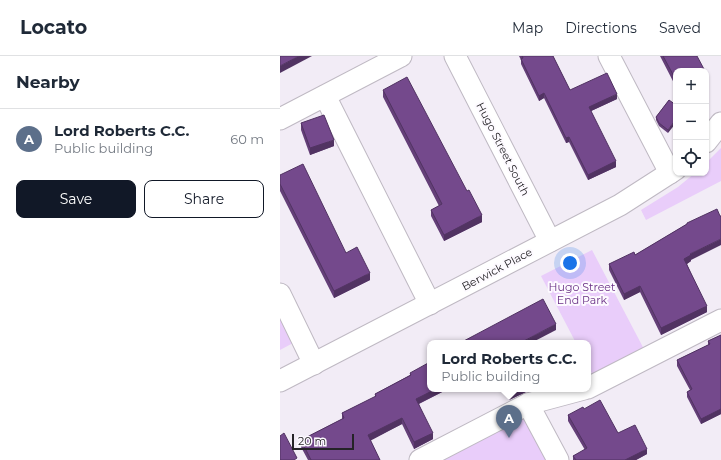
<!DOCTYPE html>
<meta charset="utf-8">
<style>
:root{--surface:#fff;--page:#f6f6f7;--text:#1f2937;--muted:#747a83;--line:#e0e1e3;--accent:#111827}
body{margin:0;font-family:Montserrat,sans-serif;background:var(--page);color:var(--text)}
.controls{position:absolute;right:12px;top:12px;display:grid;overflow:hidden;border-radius:8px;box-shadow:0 1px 3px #0004}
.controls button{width:36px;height:36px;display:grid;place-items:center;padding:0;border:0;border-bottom:1px solid var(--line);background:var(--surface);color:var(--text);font:20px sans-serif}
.scale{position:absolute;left:12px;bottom:10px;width:62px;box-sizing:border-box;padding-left:4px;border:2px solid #252327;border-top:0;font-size:11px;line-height:14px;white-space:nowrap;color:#252327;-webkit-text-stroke:3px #fdfaff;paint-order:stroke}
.you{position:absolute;left:290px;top:207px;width:14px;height:14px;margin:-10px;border:3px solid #fff;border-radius:50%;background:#1a73e8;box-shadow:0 0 0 6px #1a73e833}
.badge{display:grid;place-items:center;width:26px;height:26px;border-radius:50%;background:var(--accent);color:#fff;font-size:13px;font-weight:700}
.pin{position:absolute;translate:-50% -33px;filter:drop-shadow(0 1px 2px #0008)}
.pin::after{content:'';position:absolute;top:21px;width:14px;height:12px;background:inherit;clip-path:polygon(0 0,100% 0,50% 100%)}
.popup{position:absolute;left:147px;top:284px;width:164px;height:52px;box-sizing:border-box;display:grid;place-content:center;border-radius:8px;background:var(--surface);filter:drop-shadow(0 1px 3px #0005);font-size:13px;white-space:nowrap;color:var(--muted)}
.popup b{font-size:15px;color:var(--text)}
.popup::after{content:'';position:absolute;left:50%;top:100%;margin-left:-8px;border:8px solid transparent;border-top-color:var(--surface)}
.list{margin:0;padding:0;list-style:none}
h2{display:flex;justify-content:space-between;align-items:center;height:52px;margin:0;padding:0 16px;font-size:17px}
h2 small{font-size:13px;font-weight:400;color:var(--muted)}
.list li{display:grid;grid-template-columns:26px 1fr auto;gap:12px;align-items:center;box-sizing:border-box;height:60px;padding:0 16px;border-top:1px solid var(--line)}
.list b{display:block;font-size:15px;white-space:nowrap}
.list p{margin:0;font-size:13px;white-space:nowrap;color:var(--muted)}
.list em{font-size:13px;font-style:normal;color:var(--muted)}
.actions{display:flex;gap:8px;padding:12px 16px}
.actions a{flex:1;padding:9px 0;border:1px solid var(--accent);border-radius:8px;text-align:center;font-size:14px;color:var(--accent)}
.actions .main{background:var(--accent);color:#fff}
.icon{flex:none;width:22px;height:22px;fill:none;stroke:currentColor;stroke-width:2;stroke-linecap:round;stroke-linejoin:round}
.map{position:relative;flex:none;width:441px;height:404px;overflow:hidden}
header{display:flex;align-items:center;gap:24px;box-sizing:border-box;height:56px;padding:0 20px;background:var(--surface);border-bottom:1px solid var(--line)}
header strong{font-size:19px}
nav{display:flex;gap:22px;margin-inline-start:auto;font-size:14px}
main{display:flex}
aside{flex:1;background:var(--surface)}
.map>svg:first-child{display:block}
.green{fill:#e9cdfa}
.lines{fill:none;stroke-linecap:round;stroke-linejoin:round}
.minor-casing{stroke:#bfb9c3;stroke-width:23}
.minor{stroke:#fff;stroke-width:21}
.wall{fill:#643f78}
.shaded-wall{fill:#513362}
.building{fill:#74498c;stroke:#513362}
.labels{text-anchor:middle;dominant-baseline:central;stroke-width:4;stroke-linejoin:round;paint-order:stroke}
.street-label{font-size:11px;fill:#252327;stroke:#fdfaff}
.park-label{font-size:11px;fill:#693085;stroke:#fdfaff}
</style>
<header>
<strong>Locato</strong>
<nav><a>Map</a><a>Directions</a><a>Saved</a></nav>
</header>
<main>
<aside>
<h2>Nearby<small></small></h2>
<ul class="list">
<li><span class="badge" style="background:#5c6f8a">A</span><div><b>Lord Roberts C.C.</b><p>Public building</p></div><em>60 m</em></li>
</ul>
<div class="actions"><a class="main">Save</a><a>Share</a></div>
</aside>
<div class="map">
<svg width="441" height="404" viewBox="0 0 441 404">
<rect width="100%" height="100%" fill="#f2ecf6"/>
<g class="green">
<polygon points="441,92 441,125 366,164 361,154 398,131 415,117 426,117 426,107"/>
<polygon points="312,194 366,297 315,323 308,310 308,287 296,287 261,220"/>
<polygon points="0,259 15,286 0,294"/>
<polygon points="244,360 268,404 158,404"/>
</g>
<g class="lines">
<defs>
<g id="minor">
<polyline points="175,0 270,185"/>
<polyline points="329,0 390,117"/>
<polyline points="45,40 150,248"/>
<polyline points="0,63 121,0"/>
<polyline points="426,86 441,67"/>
<polyline points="0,238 34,308"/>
<polyline points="0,325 340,149 396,113"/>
<polyline points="308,332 441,264"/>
<polyline points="248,348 278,404"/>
<polyline points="140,404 248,348 304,333"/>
</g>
</defs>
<use href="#minor" class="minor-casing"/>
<use href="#minor" class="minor"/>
</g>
<g class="wall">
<polygon points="239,0 273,0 290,34 337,43 311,55 336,111 308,124 289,86 286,87 264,42 259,45 241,8 241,4"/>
<polygon points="380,0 417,0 396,15 396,31"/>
<polygon points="103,34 202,166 164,185 151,160 151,154 159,150 103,41"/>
<polygon points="389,44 388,77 379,70 376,64 376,61"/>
<polygon points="21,67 54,90 30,99 21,74"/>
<polygon points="0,119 66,197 90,224 54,242 0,135"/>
<polygon points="407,167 411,205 407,208 427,256 381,279 360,236 344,244 329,214 329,208 355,199 407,168"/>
<polygon points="441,279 441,358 421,368 407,341 407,336 410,334 397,310 397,304 428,289 428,285"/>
<polygon points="130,317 150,333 168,333 139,348 153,383 134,393 122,368 90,384 100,404 28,404 21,391 21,384 62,363 62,357 95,341 95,338 130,319"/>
<polygon points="223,333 248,333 248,335 229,344"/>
<polygon points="304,353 338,377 367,398 356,404 293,404 293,400 305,394 288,365 288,359"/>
</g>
<g class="shaded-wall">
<polygon points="19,0 32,0 0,17 0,10"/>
<polygon points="264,37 264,42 259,45 259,40"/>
<polygon points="337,38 337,43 309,56 309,51"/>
<polygon points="396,63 396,67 388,77 388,74"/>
<polygon points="289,81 289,86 286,87 286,82"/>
<polygon points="54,84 54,90 30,99 30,92"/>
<polygon points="336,105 336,111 308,124 308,119"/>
<polygon points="202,159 202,166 164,185 164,179"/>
<polygon points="441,183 441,189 411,204 411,205 404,210 404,203 410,198"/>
<polygon points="90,217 90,224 54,242 54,235"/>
<polygon points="360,230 360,236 344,244 344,238"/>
<polygon points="427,250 427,256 381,279 381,272"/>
<polygon points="276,268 276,274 251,287 240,287"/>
<polygon points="156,333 168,333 136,349 136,343"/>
<polygon points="240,333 248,333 248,335 229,344 229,338"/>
<polygon points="441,353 441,358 421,368 421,363"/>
<polygon points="122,362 122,368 88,386 88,379"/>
<polygon points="153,377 153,383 134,393 134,386"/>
<polygon points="367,393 367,398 356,404 345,404"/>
</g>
<g class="building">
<polygon points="0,0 19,0 0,10"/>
<polygon points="242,0 273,0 290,34 327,17 337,38 309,51 336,105 308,119 289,81 286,82 264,37 259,40 241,3 243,2"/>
<polygon points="383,0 417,0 425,15 396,15 396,24"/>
<polygon points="127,21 187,135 189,134 202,159 164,179 151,154 162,148 103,34"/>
<polygon points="389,44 396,49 396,63 388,74 379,67 376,61"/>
<polygon points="44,59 54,84 30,92 21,67"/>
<polygon points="23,108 66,197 77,191 90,217 54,235 0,128 0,119"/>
<polygon points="437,153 440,160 441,160 441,183 410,198 411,199 404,203 427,250 381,272 360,230 344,238 329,208 354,196 355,199 407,168 407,167"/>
<polygon points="263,243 276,268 240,287 180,287"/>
<polygon points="441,279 441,353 421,363 407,336 412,333 397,304 430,288 428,285"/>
<polygon points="150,306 150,333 156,333 136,343 153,377 134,386 122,362 88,379 100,404 31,404 21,384 64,362 62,357 96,340 95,338 131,319 130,317"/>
<polygon points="227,333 240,333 229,338"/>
<polygon points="320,344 338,377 355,369 367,393 345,404 296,404 293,400 307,392 288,359 303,351 304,353"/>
<polygon points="4,377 17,402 14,404 0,404 0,380"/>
</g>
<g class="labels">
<g class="street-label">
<text transform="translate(223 93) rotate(63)">Hugo Street South</text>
<text transform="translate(217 213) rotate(-28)">Berwick Place</text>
</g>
<g class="park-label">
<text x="302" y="231">Hugo Street<tspan x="302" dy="13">End Park</tspan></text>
</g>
</g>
</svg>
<div class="controls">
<button>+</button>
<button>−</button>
<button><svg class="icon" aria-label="locate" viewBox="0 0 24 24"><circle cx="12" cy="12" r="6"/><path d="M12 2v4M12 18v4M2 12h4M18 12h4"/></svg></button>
</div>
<div class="scale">20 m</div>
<div class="you"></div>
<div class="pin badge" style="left:229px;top:382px;background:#5c6f8a">A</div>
<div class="popup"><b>Lord Roberts C.C.</b>Public building</div>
</div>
</main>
